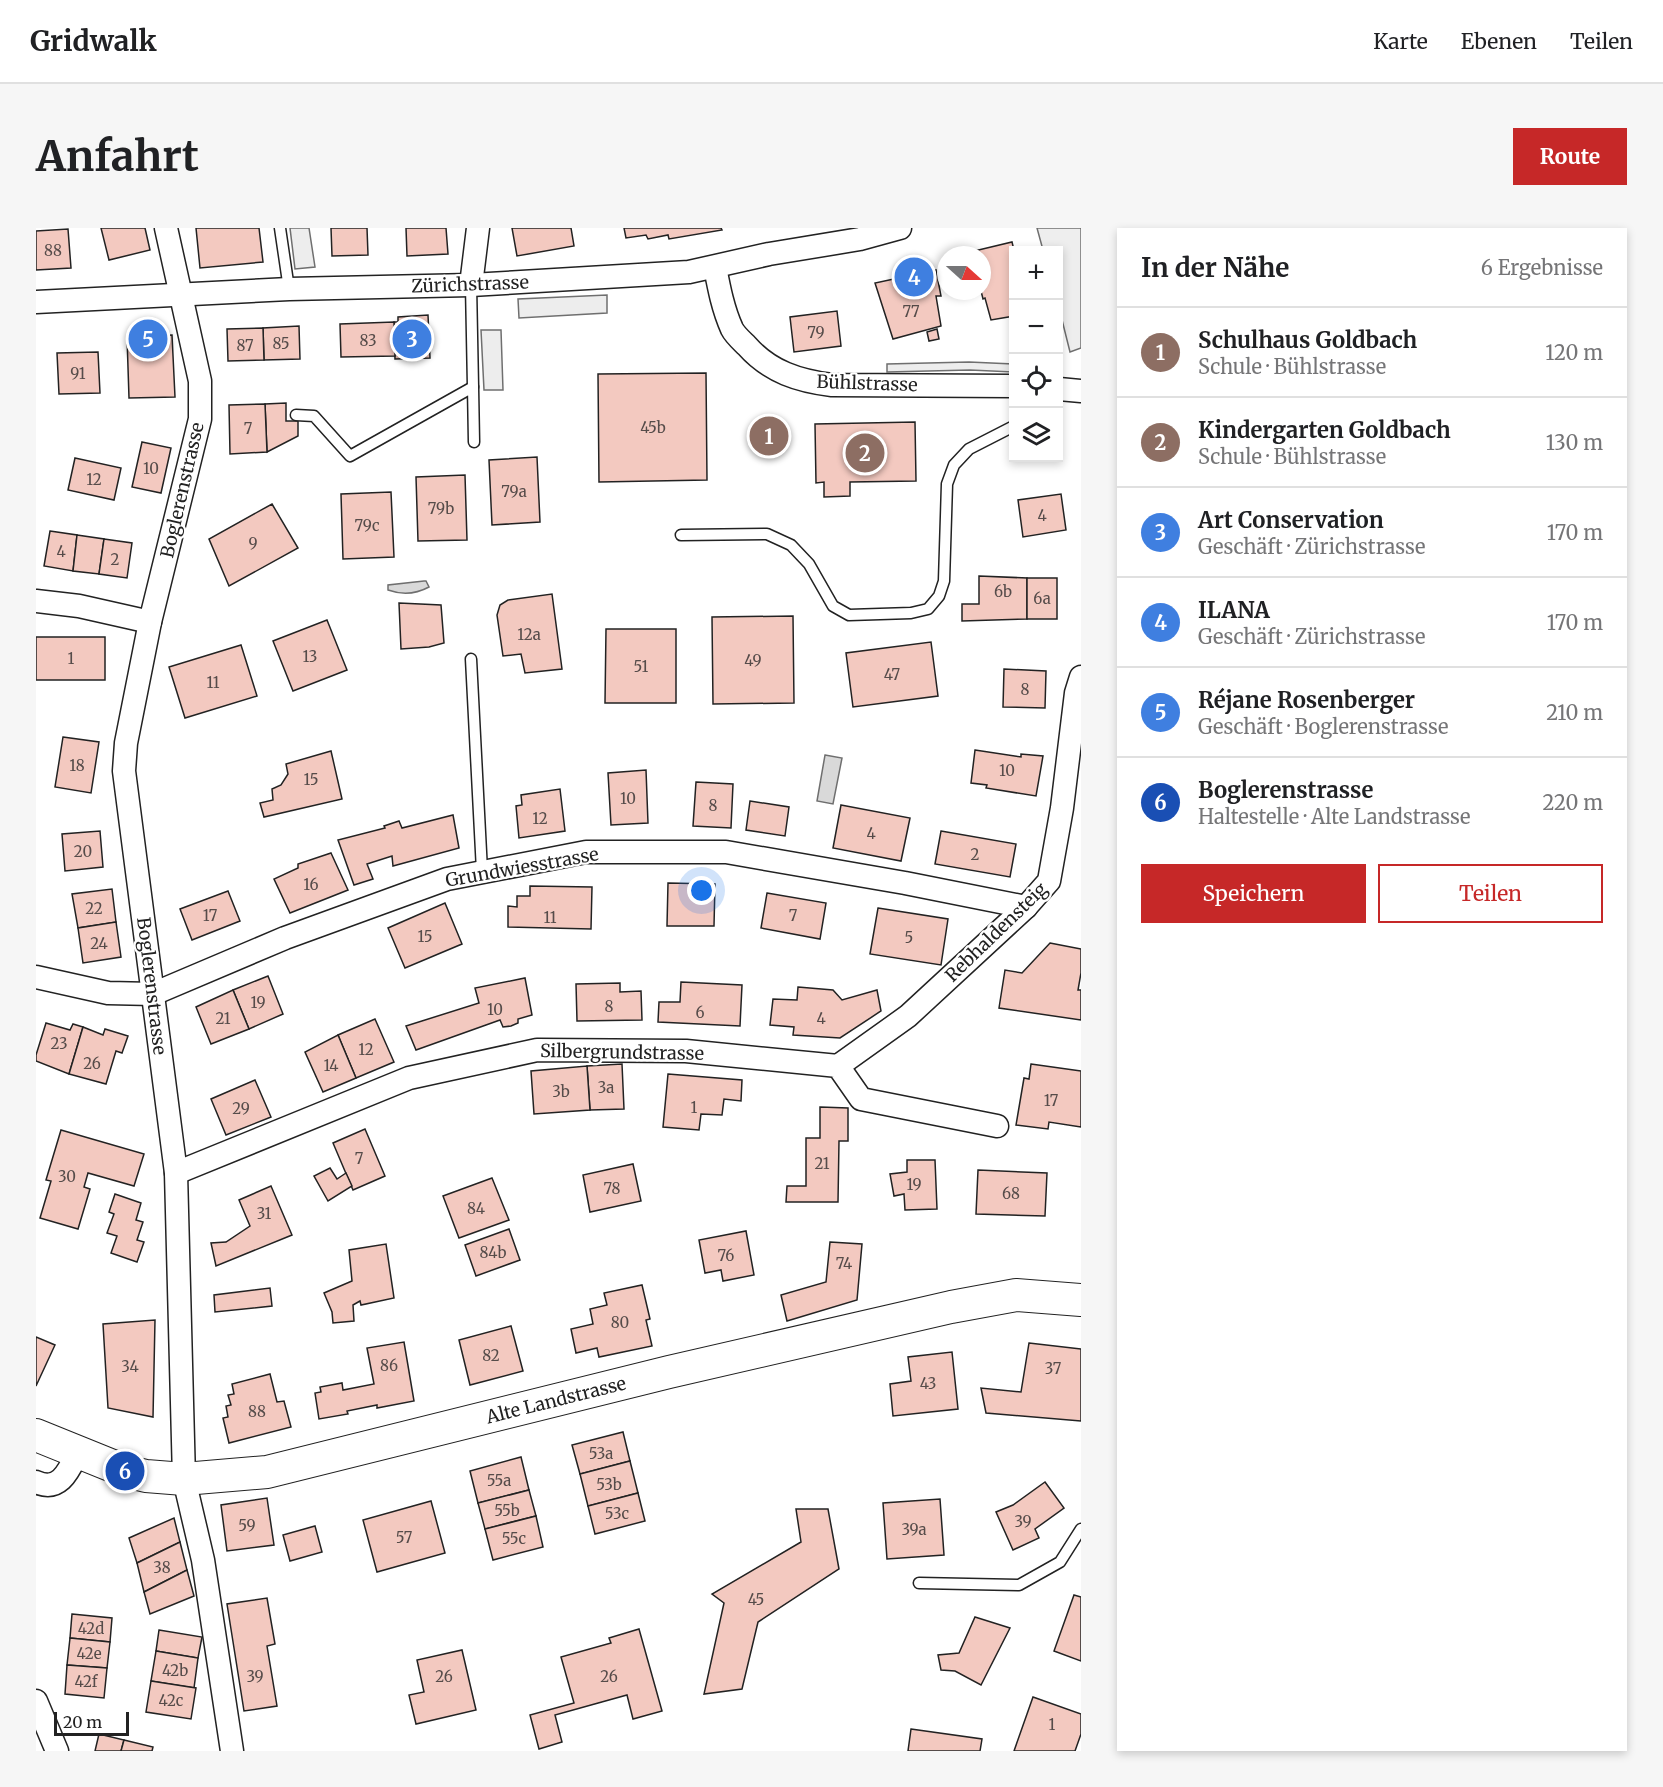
<!DOCTYPE html>
<html lang="de">
<meta charset="utf-8">
<style>
:root{--surface:#fff;--page:#f6f6f6;--text:#202124;--muted:#757577;--line:#e0e0e0;--accent:#c62828}
body{margin:0;font-family:Merriweather,serif;background:var(--page);color:var(--text)}
.controls{position:absolute;right:18px;top:18px;display:grid;overflow:hidden;border-radius:0px;box-shadow:0 3px 9px #0003}
.controls button{width:54px;height:54px;display:grid;place-items:center;padding:0;border:0;border-bottom:2px solid var(--line);background:var(--surface);color:var(--text);font:30px sans-serif}
.compass{position:absolute;left:901px;top:18px;width:54px;height:54px;border-radius:50%;background:var(--surface);box-shadow:0 3px 9px #0003;rotate:111deg}
.scale{position:absolute;left:18px;bottom:15px;width:75px;box-sizing:border-box;padding-left:6px;border:3px solid #222;border-top:0;font-size:16px;line-height:21px;white-space:nowrap;color:#222;-webkit-text-stroke:4px #fff;paint-order:stroke}
.you{position:absolute;left:666px;top:663px;width:21px;height:21px;margin:-15px;border:4px solid #fff;border-radius:50%;background:#1a73e8;box-shadow:0 0 0 9px #1a73e833}
.badge{display:grid;place-items:center;width:39px;height:39px;border-radius:50%;background:var(--accent);color:#fff;font-size:20px;font-weight:700}
.pin{position:absolute;translate:-50% -50%;border:3px solid #fff;box-shadow:0 2px 6px #0006}
.list{margin:0;padding:0;list-style:none}
h2{display:flex;justify-content:space-between;align-items:center;height:78px;margin:0;padding:0 24px;font-size:26px}
h2 small{font-size:20px;font-weight:400;color:var(--muted)}
.list li{display:grid;grid-template-columns:39px 1fr auto;gap:18px;align-items:center;box-sizing:border-box;height:90px;padding:0 24px;border-top:2px solid var(--line)}
.list b{display:block;font-size:22px;white-space:nowrap}
.list p{margin:0;font-size:20px;white-space:nowrap;color:var(--muted)}
.list em{font-size:20px;font-style:normal;color:var(--muted)}
.actions{display:flex;gap:12px;padding:18px 24px}
.actions a{flex:1;padding:14px 0;border:2px solid var(--accent);border-radius:0px;text-align:center;font-size:21px;color:var(--accent)}
.actions .main{background:var(--accent);color:#fff}
.icon{flex:none;width:33px;height:33px;fill:none;stroke:currentColor;stroke-width:2;stroke-linecap:round;stroke-linejoin:round}
.map{position:relative;flex:none;width:1045px;height:1523px;overflow:hidden;border-radius:0px}
header{display:flex;align-items:center;gap:36px;box-sizing:border-box;height:84px;padding:0 30px;background:var(--surface);border-bottom:2px solid var(--line)}
header strong{font-size:28px}
nav{display:flex;gap:33px;margin-inline-start:auto;font-size:21px}
.intro{display:flex;align-items:center;justify-content:space-between;box-sizing:border-box;height:144px;padding:0 36px}
h1{margin:0;font-size:42px}
.button{padding:15px 27px;border-radius:0px;background:var(--accent);color:#fff;font-size:21px;font-weight:700}
main{display:flex;gap:36px;padding:0 36px}
aside{flex:1;background:var(--surface);border-radius:0px;box-shadow:0 3px 9px #0003}
.map>svg:first-child{display:block}
.green{fill:#eee;stroke:#6f6f6f;stroke-width:1.5}
.parking{fill:#ededed;stroke:#6f6f6f;stroke-width:1.5}
.water{fill:#d9d9d9;stroke:#6f6f6f;stroke-width:1.5}
.building{fill:#f3c9c0;stroke:#222;stroke-width:1.5}
.lines{fill:none;stroke-linecap:round;stroke-linejoin:round}
.lane-casing{stroke:#222;stroke-width:13}
.street-casing{stroke:#222;stroke-width:25}
.secondary-casing{stroke:#222;stroke-width:34}
.lane{stroke:#fff;stroke-width:10}
.street{stroke:#fff;stroke-width:22}
.secondary{stroke:#fff;stroke-width:32}
.labels{text-anchor:middle;dominant-baseline:central;stroke-width:4.5;stroke-linejoin:round;paint-order:stroke}
.number-label{font-size:15px;fill:#564c4a}
.street-label{font-size:18px;fill:#222;stroke:#fff}
</style>
<header>
<strong>Gridwalk</strong>
<nav><a>Karte</a><a>Ebenen</a><a>Teilen</a></nav>
</header>
<div class="intro"><h1>Anfahrt</h1><a class="button">Route</a></div>
<main>
<div class="map">
<svg width="1045" height="1523" viewBox="0 0 1045 1523">
<rect width="100%" height="100%" fill="#fff"/>
<polygon class="green" points="1001,0 1045,0 1045,120 1034,124 1023,80 1023,22 1007,22"/>
<g class="parking">
<polygon points="254,0 273,0 279,39 259,41"/>
<polygon points="571,67 571,85 483,90 482,71"/>
<polygon points="445,102 465,102 467,162 448,162"/>
<polygon points="933,134 977,136 977,144 934,142 851,144 851,136"/>
</g>
<g class="water">
<path d="M388 353H390L393 359C380 366 366 367 352 362V357Z"/>
<polygon points="789,527 806,530 797,576 781,573"/>
</g>
<g class="building">
<polygon points="65,0 109,0 114,22 73,32"/>
<polygon points="160,0 223,0 227,34 164,40"/>
<polygon points="295,0 331,0 332,27 296,28"/>
<polygon points="370,0 410,0 412,26 371,28"/>
<polygon points="476,0 535,0 538,18 481,28"/>
<polygon points="588,0 685,0 686,2 633,11 632,7 612,11 610,7 590,10"/>
<polygon points="32,1 35,40 0,42 0,3"/>
<polygon points="976,14 978,22 978,88 955,92 949,70 947,71 945,63 946,27 935,27 934,24"/>
<polygon points="900,42 905,68 900,68 905,98 857,111 839,55"/>
<polygon points="801,83 805,118 758,124 754,89"/>
<polygon points="392,87 394,130 359,131 358,94 362,94 362,89"/>
<polygon points="358,94 359,128 305,129 304,96"/>
<polygon points="263,98 264,131 228,132 227,100"/>
<polygon points="227,100 228,132 192,133 191,101"/>
<polygon points="901,101 903,111 893,113 891,104"/>
<polygon points="136,107 139,169 93,170 91,109"/>
<polygon points="62,124 64,165 23,166 21,125"/>
<polygon points="670,145 671,252 563,254 562,146"/>
<polygon points="250,175 250,193 262,193 262,208 231,224 229,176"/>
<polygon points="229,176 231,224 194,226 193,177"/>
<polygon points="879,194 880,253 814,254 814,268 788,269 788,254 780,255 779,196"/>
<polygon points="106,214 135,220 125,265 96,259"/>
<polygon points="501,229 504,294 456,297 453,232"/>
<polygon points="39,230 85,240 78,272 32,262"/>
<polygon points="429,247 431,312 382,313 380,249"/>
<polygon points="355,264 358,329 307,331 305,266"/>
<polygon points="1025,266 1030,302 987,309 982,272"/>
<polygon points="236,276 262,320 193,358 173,311"/>
<polygon points="14,303 41,307 37,343 8,338"/>
<polygon points="41,307 68,311 63,346 37,343"/>
<polygon points="68,311 96,315 91,350 63,346"/>
<polygon points="943,348 991,350 991,391 926,393 926,376 943,376"/>
<rect x="991" y="350" width="30" height="41"/>
<polygon points="516,366 526,441 489,445 485,426 467,428 461,387 464,377 472,372"/>
<polygon points="363,375 405,377 408,415 393,419 365,421"/>
<polygon points="757,388 758,475 677,476 676,389"/>
<polygon points="291,392 311,442 257,463 237,413"/>
<polygon points="570,401 640,401 640,475 569,475"/>
<rect x="0" y="409" width="69" height="43"/>
<polygon points="895,414 902,468 817,479 810,425"/>
<polygon points="205,417 221,468 149,490 133,439"/>
<polygon points="968,441 1010,443 1009,480 967,479"/>
<polygon points="27,509 63,514 55,565 19,559"/>
<polygon points="939,522 985,529 985,526 1007,528 1000,568 950,560 951,557 935,555"/>
<polygon points="295,523 306,571 228,589 224,575 237,572 236,561 245,557 252,546 250,536"/>
<polygon points="610,542 612,595 575,597 572,545"/>
<polygon points="660,554 697,556 695,600 657,598"/>
<polygon points="524,561 529,603 483,610 480,578 486,577 485,567"/>
<polygon points="714,573 753,579 749,608 710,602"/>
<polygon points="805,577 874,590 865,633 797,620"/>
<polygon points="417,587 423,620 357,638 356,628 331,636 337,651 318,657 302,612 349,600 348,598 363,593 366,600"/>
<polygon points="64,603 67,639 29,643 26,606"/>
<polygon points="905,603 980,616 974,649 899,636"/>
<polygon points="295,625 312,662 254,685 238,651 262,640 262,636"/>
<polygon points="632,655 679,656 678,698 631,698"/>
<polygon points="494,658 556,659 555,701 472,699 472,678 481,679 481,668 494,668"/>
<polygon points="76,661 80,694 42,700 36,666"/>
<polygon points="192,663 204,693 156,712 144,681"/>
<polygon points="731,665 790,675 784,711 725,700"/>
<polygon points="409,675 426,716 369,740 352,700"/>
<polygon points="842,680 912,691 905,737 834,726"/>
<polygon points="80,694 85,729 47,735 42,700"/>
<polygon points="1014,715 1045,721 1045,745 1042,762 1045,762 1045,792 963,780 969,742 986,745"/>
<polygon points="232,748 247,786 213,801 197,762"/>
<polygon points="489,750 496,787 482,791 482,795 475,798 467,799 464,792 380,822 370,798 443,775 439,760"/>
<polygon points="645,754 706,757 704,798 622,794 623,774 644,774"/>
<polygon points="584,755 584,764 605,763 606,792 541,793 540,756"/>
<polygon points="762,759 797,762 806,772 841,762 845,783 804,810 757,807 758,799 734,797 737,771 761,772"/>
<polygon points="197,762 213,801 175,816 160,779"/>
<polygon points="339,791 358,834 320,850 302,807"/>
<polygon points="10,795 34,802 37,796 47,799 33,846 0,833 0,827"/>
<polygon points="47,799 67,807 69,801 92,808 86,825 80,823 70,856 33,846"/>
<polygon points="302,807 320,850 287,864 269,824"/>
<polygon points="586,836 588,881 554,882 551,838"/>
<polygon points="995,836 1045,843 1045,899 1013,894 1012,901 980,897 988,850 993,851"/>
<polygon points="551,838 554,882 498,886 495,843"/>
<polygon points="632,846 706,852 705,873 688,871 686,887 665,886 663,902 627,899"/>
<polygon points="219,852 235,889 190,907 175,871"/>
<polygon points="784,879 812,880 812,913 803,913 802,974 750,974 751,958 770,958 770,910 784,910"/>
<polygon points="329,901 349,948 317,962 297,915"/>
<polygon points="25,902 108,926 98,958 52,945 48,959 54,961 42,1001 4,990 15,953 10,952"/>
<polygon points="871,932 899,932 901,981 869,982 868,966 858,968 854,946 871,944"/>
<polygon points="597,936 605,973 554,984 547,947"/>
<polygon points="294,940 301,951 310,945 316,958 292,973 278,948"/>
<polygon points="942,942 1011,945 1009,988 940,986"/>
<polygon points="456,950 473,992 423,1010 407,968"/>
<polygon points="235,958 256,1007 180,1038 175,1015 190,1014 214,998 203,972"/>
<polygon points="79,966 105,975 100,992 107,994 101,1012 108,1014 101,1034 75,1025 81,1008 71,1005 78,986 73,984"/>
<polygon points="473,1001 484,1032 440,1048 429,1017"/>
<polygon points="710,1003 718,1047 687,1053 685,1042 669,1045 663,1012"/>
<polygon points="794,1014 826,1016 821,1072 751,1093 745,1067 790,1054"/>
<polygon points="350,1016 358,1070 325,1077 324,1073 317,1077 318,1093 297,1095 296,1084 288,1065 316,1053 313,1022"/>
<polygon points="606,1057 614,1091 610,1092 616,1118 563,1129 561,1120 540,1125 535,1101 557,1096 554,1081 571,1077 568,1065"/>
<polygon points="234,1060 236,1078 179,1084 178,1067"/>
<polygon points="119,1092 117,1189 72,1180 67,1096"/>
<polygon points="475,1098 487,1143 434,1157 423,1112"/>
<polygon points="0,1109 19,1117 0,1158"/>
<polygon points="368,1114 378,1173 341,1180 341,1177 311,1183 312,1186 283,1191 279,1165 285,1164 284,1159 306,1155 307,1162 338,1156 331,1120"/>
<polygon points="993,1115 1045,1121 1045,1193 950,1185 945,1160 985,1164"/>
<polygon points="916,1124 922,1181 857,1188 854,1156 875,1153 872,1129"/>
<polygon points="234,1146 241,1174 248,1173 255,1199 193,1215 187,1190 192,1189 190,1178 195,1177 192,1167 198,1166 196,1156"/>
<polygon points="587,1204 594,1233 544,1246 536,1217"/>
<polygon points="485,1229 493,1262 442,1275 434,1243"/>
<polygon points="594,1233 602,1265 552,1278 544,1246"/>
<polygon points="1009,1254 1028,1280 999,1301 1003,1310 977,1322 960,1284 977,1277"/>
<polygon points="493,1262 500,1288 449,1301 442,1275"/>
<polygon points="602,1265 609,1293 559,1306 552,1278"/>
<polygon points="231,1270 238,1317 191,1323 185,1277"/>
<polygon points="904,1271 908,1327 851,1331 847,1275"/>
<polygon points="395,1273 409,1325 341,1344 327,1292"/>
<polygon points="760,1281 792,1281 803,1341 722,1394 706,1461 668,1466 688,1375 676,1366 765,1314"/>
<polygon points="500,1288 507,1319 457,1332 449,1301"/>
<polygon points="138,1290 144,1314 101,1335 93,1310"/>
<polygon points="279,1298 286,1324 254,1333 247,1307"/>
<polygon points="144,1314 151,1342 108,1364 101,1335"/>
<polygon points="151,1342 158,1368 114,1386 108,1364"/>
<polygon points="1038,1367 1045,1369 1045,1433 1018,1423"/>
<polygon points="231,1370 239,1416 231,1418 241,1478 208,1483 191,1376"/>
<polygon points="36,1386 76,1390 74,1414 34,1410"/>
<polygon points="939,1389 974,1400 945,1457 919,1443 905,1442 902,1427 923,1425"/>
<polygon points="603,1401 626,1483 597,1491 591,1467 519,1487 526,1514 503,1521 494,1487 538,1475 525,1429 575,1415 573,1410"/>
<polygon points="123,1402 166,1409 162,1430 120,1423"/>
<polygon points="34,1410 74,1414 71,1440 31,1437"/>
<polygon points="426,1422 440,1482 380,1496 373,1467 388,1464 381,1432"/>
<polygon points="120,1423 162,1430 158,1460 115,1453"/>
<polygon points="31,1437 71,1440 68,1470 29,1466"/>
<polygon points="115,1453 160,1460 155,1491 110,1484"/>
<polygon points="997,1469 1045,1486 1045,1506 1039,1523 978,1523"/>
<polygon points="875,1501 946,1511 944,1523 872,1523"/>
<polygon points="63,1506 88,1512 85,1523 59,1523"/>
<polygon points="88,1512 117,1519 116,1523 85,1523"/>
</g>
<g class="lines">
<defs>
<g id="lane">
<polyline points="244,0 253,61"/>
<polyline points="435,57 437,159"/>
<polyline points="260,187 278,188 314,228 437,159 438,214"/>
<polyline points="645,307 731,306 755,317 773,336 797,378 813,387 875,385 892,381 903,368 908,353 911,256 918,237 933,221 978,198"/>
<polyline points="435,431 446,643"/>
<polyline points="883,1355 983,1357 1024,1334 1045,1301"/>
</g>
<g id="street">
<polyline points="130,0 164,153 164,191 114,394 90,515 88,543 140,945 148,1251 167,1332 196,1523"/>
<path d="M679 39C683 60 687 81 696 101 699 107 706 113 711 118 734 144 763 153 796 157L978 158"/>
<polyline points="435,57 442,0"/>
<polyline points="0,74 253,61 435,57 653,44 733,26 824,11 864,0"/>
<polyline points="1023,161 1045,163"/>
<polyline points="0,373 43,378 114,394"/>
<polyline points="0,749 72,765 117,766 249,710 411,651 550,624 690,624 869,655 990,679"/>
<polyline points="802,838 872,788 990,679 1013,653 1026,580 1040,465 1045,449"/>
<polyline points="140,945 373,850 501,822 650,823 802,838 825,871 961,898"/>
<path d="M0 1254C24 1265 33 1242 42 1224"/>
<polyline points="0,1473 21,1523"/>
</g>
<polyline id="secondary" points="0,1207 89,1243 110,1248 148,1251 231,1244 633,1144 915,1079 980,1067 1045,1072"/>
</defs>
<use href="#lane" class="lane-casing"/>
<use href="#street" class="street-casing"/>
<use href="#secondary" class="secondary-casing"/>
<use href="#lane" class="lane"/>
<use href="#street" class="street"/>
<use href="#secondary" class="secondary"/>
</g>
<g class="labels">
<g class="number-label">
<text x="17" y="22">88</text>
<text x="875" y="83">77</text>
<text x="780" y="104">79</text>
<text x="332" y="112">83</text>
<text x="245" y="115">85</text>
<text x="209" y="117">87</text>
<text x="42" y="145">91</text>
<text x="617" y="199">45b</text>
<text x="212" y="200">7</text>
<text x="115" y="240">10</text>
<text x="58" y="251">12</text>
<text x="478" y="263">79a</text>
<text x="405" y="280">79b</text>
<text x="1006" y="287">4</text>
<text x="331" y="297">79c</text>
<text x="217" y="315">9</text>
<text x="25" y="323">4</text>
<text x="79" y="331">2</text>
<text x="967" y="363">6b</text>
<text x="1006" y="370">6a</text>
<text x="493" y="406">12a</text>
<text x="274" y="428">13</text>
<text x="35" y="430">1</text>
<text x="717" y="432">49</text>
<text x="605" y="438">51</text>
<text x="856" y="446">47</text>
<text x="177" y="454">11</text>
<text x="989" y="461">8</text>
<text x="41" y="537">18</text>
<text x="971" y="542">10</text>
<text x="275" y="551">15</text>
<text x="592" y="570">10</text>
<text x="677" y="577">8</text>
<text x="504" y="590">12</text>
<text x="835" y="605">4</text>
<text x="47" y="623">20</text>
<text x="939" y="626">2</text>
<text x="275" y="656">16</text>
<text x="58" y="680">22</text>
<text x="174" y="687">17</text>
<text x="757" y="687">7</text>
<text x="514" y="689">11</text>
<text x="389" y="708">15</text>
<text x="873" y="709">5</text>
<text x="63" y="715">24</text>
<text x="222" y="774">19</text>
<text x="573" y="778">8</text>
<text x="459" y="781">10</text>
<text x="664" y="784">6</text>
<text x="187" y="790">21</text>
<text x="785" y="790">4</text>
<text x="23" y="815">23</text>
<text x="330" y="821">12</text>
<text x="56" y="835">26</text>
<text x="295" y="837">14</text>
<text x="570" y="859">3a</text>
<text x="525" y="863">3b</text>
<text x="1015" y="872">17</text>
<text x="658" y="879">1</text>
<text x="205" y="880">29</text>
<text x="323" y="930">7</text>
<text x="786" y="935">21</text>
<text x="31" y="948">30</text>
<text x="878" y="956">19</text>
<text x="576" y="960">78</text>
<text x="975" y="965">68</text>
<text x="440" y="980">84</text>
<text x="228" y="985">31</text>
<text x="457" y="1024">84b</text>
<text x="690" y="1027">76</text>
<text x="808" y="1035">74</text>
<text x="584" y="1094">80</text>
<text x="455" y="1127">82</text>
<text x="353" y="1137">86</text>
<text x="94" y="1138">34</text>
<text x="1017" y="1140">37</text>
<text x="892" y="1155">43</text>
<text x="221" y="1183">88</text>
<text x="565" y="1225">53a</text>
<text x="463" y="1252">55a</text>
<text x="573" y="1256">53b</text>
<text x="471" y="1282">55b</text>
<text x="581" y="1285">53c</text>
<text x="987" y="1293">39</text>
<text x="211" y="1297">59</text>
<text x="878" y="1301">39a</text>
<text x="368" y="1309">57</text>
<text x="478" y="1310">55c</text>
<text x="126" y="1339">38</text>
<text x="720" y="1371">45</text>
<text x="55" y="1400">42d</text>
<text x="53" y="1425">42e</text>
<text x="139" y="1442">42b</text>
<text x="219" y="1448">39</text>
<text x="408" y="1448">26</text>
<text x="573" y="1448">26</text>
<text x="50" y="1453">42f</text>
<text x="135" y="1472">42c</text>
<text x="1016" y="1496">1</text>
</g>
<g class="street-label">
<text transform="translate(434 56) rotate(-2)">Zürichstrasse</text>
<text transform="translate(831 155) rotate(2)">Bühlstrasse</text>
<text transform="translate(146 262) rotate(-77)">Boglerenstrasse</text>
<text transform="translate(486 639) rotate(-10)">Grundwiesstrasse</text>
<text transform="translate(960 704) rotate(-44)">Rebhaldensteig</text>
<text transform="translate(116 758) rotate(83)">Boglerenstrasse</text>
<text transform="translate(586 824) rotate(1)">Silbergrundstrasse</text>
<text transform="translate(520 1172) rotate(-14)">Alte Landstrasse</text>
</g>
</g>
</svg>
<div class="controls">
<button>+</button>
<button>−</button>
<button><svg class="icon" aria-label="locate" viewBox="0 0 24 24"><circle cx="12" cy="12" r="6"/><path d="M12 2v4M12 18v4M2 12h4M18 12h4"/></svg></button>
<button><svg class="icon" aria-label="layers" viewBox="0 0 24 24"><path d="M12 4l9 5-9 5-9-5zM3 14l9 5 9-5"/></svg></button>
</div>
<svg class="compass" viewBox="-18 -18 36 36"><path d="M0-13l5 13h-10z" fill="#e53935"/><path d="M0 13l5-13h-10z" fill="#757577"/></svg>
<div class="scale">20 m</div>
<div class="you"></div>
<div class="pin badge" style="left:733px;top:208px;background:#8d6e63">1</div>
<div class="pin badge" style="left:829px;top:225px;background:#8d6e63">2</div>
<div class="pin badge" style="left:376px;top:111px;background:#3f7fe0">3</div>
<div class="pin badge" style="left:878px;top:49px;background:#3f7fe0">4</div>
<div class="pin badge" style="left:112px;top:111px;background:#3f7fe0">5</div>
<div class="pin badge" style="left:89px;top:1243px;background:#1a4fb4">6</div>
</div>
<aside>
<h2>In der Nähe<small>6 Ergebnisse</small></h2>
<ul class="list">
<li><span class="badge" style="background:#8d6e63">1</span><div><b>Schulhaus Goldbach</b><p>Schule · Bühlstrasse</p></div><em>120 m</em></li>
<li><span class="badge" style="background:#8d6e63">2</span><div><b>Kindergarten Goldbach</b><p>Schule · Bühlstrasse</p></div><em>130 m</em></li>
<li><span class="badge" style="background:#3f7fe0">3</span><div><b>Art Conservation</b><p>Geschäft · Zürichstrasse</p></div><em>170 m</em></li>
<li><span class="badge" style="background:#3f7fe0">4</span><div><b>ILANA</b><p>Geschäft · Zürichstrasse</p></div><em>170 m</em></li>
<li><span class="badge" style="background:#3f7fe0">5</span><div><b>Réjane Rosenberger</b><p>Geschäft · Boglerenstrasse</p></div><em>210 m</em></li>
<li><span class="badge" style="background:#1a4fb4">6</span><div><b>Boglerenstrasse</b><p>Haltestelle · Alte Landstrasse</p></div><em>220 m</em></li>
</ul>
<div class="actions"><a class="main">Speichern</a><a>Teilen</a></div>
</aside>
</main>
